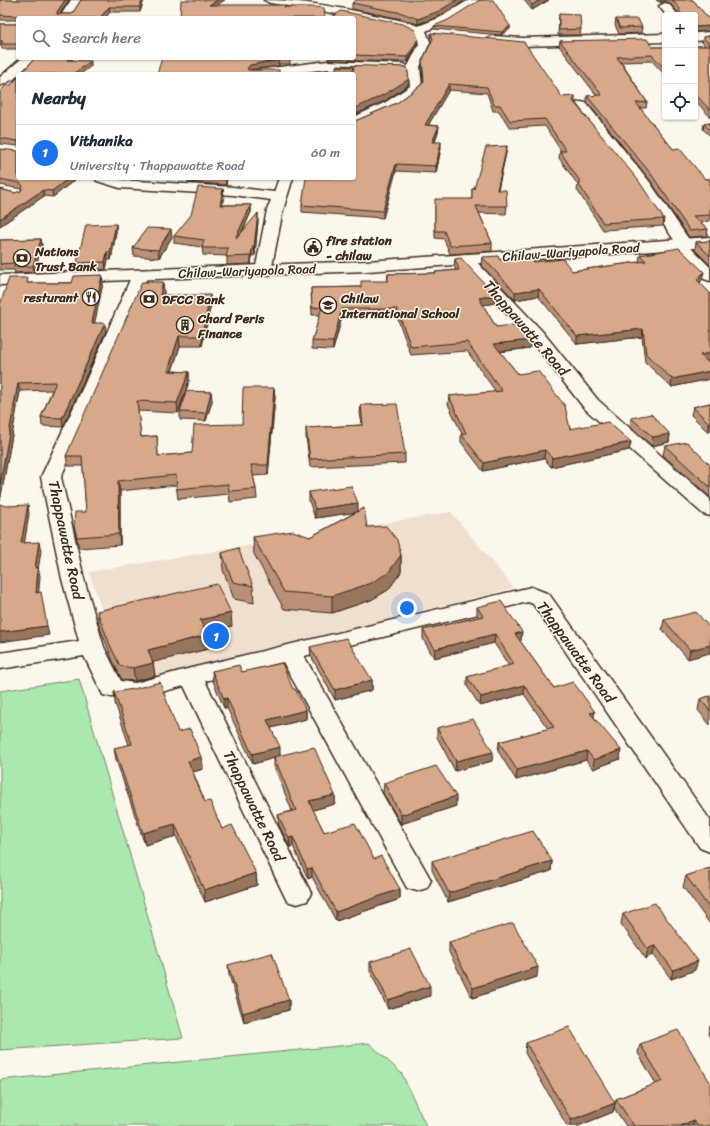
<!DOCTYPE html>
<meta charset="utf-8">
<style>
:root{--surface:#fff;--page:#f2f2f3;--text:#1f2937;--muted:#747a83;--line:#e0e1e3;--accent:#1a73e8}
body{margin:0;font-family:Sriracha,sans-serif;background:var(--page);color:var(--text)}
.controls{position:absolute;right:12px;top:12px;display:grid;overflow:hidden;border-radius:4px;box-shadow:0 1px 3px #0004}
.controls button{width:36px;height:36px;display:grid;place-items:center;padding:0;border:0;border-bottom:1px solid var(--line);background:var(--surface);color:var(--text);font:20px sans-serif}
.you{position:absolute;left:407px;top:608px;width:14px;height:14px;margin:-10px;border:3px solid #fff;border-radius:50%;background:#1a73e8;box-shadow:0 0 0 6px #1a73e833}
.badge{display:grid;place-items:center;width:26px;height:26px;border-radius:50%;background:var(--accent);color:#fff;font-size:13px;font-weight:700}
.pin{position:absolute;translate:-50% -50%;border:2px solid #fff;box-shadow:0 1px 4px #0006}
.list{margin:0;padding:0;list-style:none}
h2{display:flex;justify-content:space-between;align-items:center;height:52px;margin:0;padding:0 16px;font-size:17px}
h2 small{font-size:13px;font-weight:400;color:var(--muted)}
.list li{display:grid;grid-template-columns:26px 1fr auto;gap:12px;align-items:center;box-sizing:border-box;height:56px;padding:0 16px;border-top:1px solid var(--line)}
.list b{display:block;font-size:15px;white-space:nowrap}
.list p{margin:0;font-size:13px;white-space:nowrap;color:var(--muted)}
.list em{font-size:13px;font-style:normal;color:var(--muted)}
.icon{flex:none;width:22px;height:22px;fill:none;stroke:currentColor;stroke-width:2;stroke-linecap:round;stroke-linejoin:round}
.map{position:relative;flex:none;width:710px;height:1126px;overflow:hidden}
.search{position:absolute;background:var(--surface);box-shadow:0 1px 3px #0004;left:16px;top:16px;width:340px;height:44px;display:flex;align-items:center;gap:10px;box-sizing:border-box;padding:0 14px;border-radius:4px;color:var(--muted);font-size:15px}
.panel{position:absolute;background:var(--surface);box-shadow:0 1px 3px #0004;left:16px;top:72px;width:340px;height:108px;border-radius:4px}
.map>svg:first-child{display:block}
.built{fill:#f0dfcf}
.green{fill:#abe8af;stroke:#738966}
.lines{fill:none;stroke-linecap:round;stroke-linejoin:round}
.minor-casing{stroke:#3b2a1e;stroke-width:3}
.major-casing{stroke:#3b2a1e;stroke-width:3}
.minor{fill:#fbf7ec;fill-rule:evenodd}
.major{fill:#fbf7ec;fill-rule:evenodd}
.wall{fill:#ba9077;stroke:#3b2a1e}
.shaded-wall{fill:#977661;stroke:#3b2a1e}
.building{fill:#d8a88a;stroke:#3b2a1e}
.labels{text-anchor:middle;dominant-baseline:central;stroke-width:3;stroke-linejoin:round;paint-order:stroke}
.far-poi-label{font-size:13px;font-weight:bold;fill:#3b2a1e;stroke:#fbf7ec;text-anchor:start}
.far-street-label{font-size:13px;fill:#3b2a1e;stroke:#fbf7ec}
.street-label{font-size:15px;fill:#3b2a1e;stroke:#fbf7ec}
</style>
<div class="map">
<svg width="710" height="1126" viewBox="0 0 710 1126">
<rect width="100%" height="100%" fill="#fbf7ec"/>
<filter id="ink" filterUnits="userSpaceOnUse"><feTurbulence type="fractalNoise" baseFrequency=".025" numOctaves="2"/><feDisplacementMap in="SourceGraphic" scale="8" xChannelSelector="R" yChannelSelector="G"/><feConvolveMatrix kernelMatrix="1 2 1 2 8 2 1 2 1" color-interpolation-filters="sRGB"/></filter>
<g filter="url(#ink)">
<polygon class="built" points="451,512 514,588 127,685 89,572"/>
<g class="green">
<polygon points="79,679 183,1038 0,1050 0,691"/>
<polygon points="369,1043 402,1074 426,1126 0,1126 0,1080"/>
</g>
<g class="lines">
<defs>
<g id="minor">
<polygon points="71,0 83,0 71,18 59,18"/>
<path d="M264 0C301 0 338 7 374 15 389 18 404 20 418 26L439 18 469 0H483L447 22 426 31 431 44 420 67 422 87 420 90 396 108 354 126V117L386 102 410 86 408 70 403 72 328 69 285 74H249L251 71 255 70 328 61 403 64 408 66 419 44 416 34 403 28 350 16 270 3Z"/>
<polygon points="665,3 669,4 678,15 666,15 659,6"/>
<polygon points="710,32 710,40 695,41 695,33"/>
<polygon points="665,34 665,42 522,46 494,44 490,43 488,40 490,37 494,36 522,38"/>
<polygon points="22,58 35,58 14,79 0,86 0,77"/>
<polygon points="581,102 586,103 649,181 692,244 690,247 710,267 710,281 704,279 671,247 669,244 674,240 638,186 574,106 576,103"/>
<polygon points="95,178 116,178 122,180 233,187 274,192 279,178 293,178 283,210 271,271 269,274 263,276 257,274 255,271 267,210 271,200 233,195 120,188 97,181"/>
<polygon points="465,254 471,256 542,331 598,400 710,499 710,516 703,514 584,408 530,339 459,262 457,259 459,256"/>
<polygon points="140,270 146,272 148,275 102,385 61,477 84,579 104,647 121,681 135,683 191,668 531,587 549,594 710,820 710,852 700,848 533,604 528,602 304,656 431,880 427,888 417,891 407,888 283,662 205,681 311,893 307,901 297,904 287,901 283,893 184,686 135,699 112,697 103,695 84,656 0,669 0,653 79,641 62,579 41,477 84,385 132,275 134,272"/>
</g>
<polygon id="major" points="710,237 710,247 367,271 0,285 0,275 367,261"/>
</defs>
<use href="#minor" class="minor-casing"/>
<use href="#major" class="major-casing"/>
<use href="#minor" class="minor"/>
<use href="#major" class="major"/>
</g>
<g class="wall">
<polygon points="0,0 69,0 60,14 72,14 81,0 144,0 140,12 110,12 105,18 18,18 18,20 0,20"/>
<polygon points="524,0 549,0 532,10"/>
<polygon points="656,0 693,0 708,18 710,18 710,31 695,32 695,15 679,15 679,14 670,3 665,2 661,3"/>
<polygon points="463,2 438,17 418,24 402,19 352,9 352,3"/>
<polygon points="559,14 581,29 580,35 558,35"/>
<polygon points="354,18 417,44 408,62 328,60 328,58 354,58"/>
<polygon points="616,19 642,27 641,33 619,34 615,25"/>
<polygon points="0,24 18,24 18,49 2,49 1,46 0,46"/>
<polygon points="434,26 510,26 510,29 501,35 434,29"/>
<polygon points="431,33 562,97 575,96 575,102 664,219 663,226 603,230 577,190 578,185 559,158 560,151 561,151 545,126 510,128 499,111 493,111 487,93 449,90 428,125 439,126 438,132 435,142 441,148 436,173 396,171 383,218 302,212 302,205 355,121 397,103 421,85 423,82 422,67 422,61 431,41 430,39"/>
<polygon points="710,36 710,117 695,100 695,46 705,46 702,42 703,37"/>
<polygon points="560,41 652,47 665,47 665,75 652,61 621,62 647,102 646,108 640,108 673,149 705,179 710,179 710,221 700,222 708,229 707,236 689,237 650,180 587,102 587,96 597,96 559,46"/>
<polygon points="162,58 290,58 290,64 279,64 279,66 250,70"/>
<polygon points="336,66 407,67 408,85 385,101 353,73 336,72"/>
<polygon points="18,77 18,146 0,144 0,92 11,85"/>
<polygon points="710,123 710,136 703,129 704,124"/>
<polygon points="507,146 506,153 498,190 507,206 506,214 479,213 492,243 492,251 450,254 444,239 435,238 435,206 472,199 472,189 474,189"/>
<polygon points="0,149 77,178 53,197 44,196 0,226 0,189 15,193 21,191 22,189 21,189 0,185"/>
<polygon points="187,178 227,178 226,185 188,182"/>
<polygon points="223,189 224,196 222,205 251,205 251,212 242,233 258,221 255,255 254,256 252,256 251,264 227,265 227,256 203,255 202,247 174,243 174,236"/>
<polygon points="116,224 116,232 111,260 108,260 106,269 78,271 77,263"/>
<polygon points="172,237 159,258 134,256 133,248"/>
<polygon points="41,239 42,246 34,272 15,273 14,270 0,270 0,240"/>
<polygon points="710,241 710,265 695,250 696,242"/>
<polygon points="640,255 702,280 700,283 710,293 710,361 707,362 710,364 710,379 671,387 645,362 642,337 577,344 538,296 515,300 481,265 482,257 500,260 534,262 572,271 639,262"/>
<polygon points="455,259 495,303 483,305 496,327 530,348 500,352 518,374 570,429 631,442 629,450 551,467 544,458 483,471 461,442 461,434 462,434 448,404 449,396 496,392 467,351 411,355 397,317 342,317 333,350 312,349 312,341 320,315 312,315 311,288 361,287 387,281 388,274 435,273 435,272 456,270 454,266"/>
<polygon points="102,275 103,283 94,323 106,331 63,427 42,426 41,417 52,390 20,391 0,501 0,305 29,283 72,283"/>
<polygon points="164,292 164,295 211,304 202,346 180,346 172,371 189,372 189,381 186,391 211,392 212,401 206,421 180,420 180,412 185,393 178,413 138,411 141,437 157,436 158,456 192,453 242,424 274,388 275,398 268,475 253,476 256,489 257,499 230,502 229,494 178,499 176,485 120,491 120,545 79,548 74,526 86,512 83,466 68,466 66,456"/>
<polygon points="710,403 710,431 708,432 691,415 693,407"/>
<polygon points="361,405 405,454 405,463 310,467 306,437 306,428 362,425 360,413"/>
<polygon points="631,418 670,434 669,442 652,446 630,426"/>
<polygon points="665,446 710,465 710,497 663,455"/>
<polygon points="309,492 358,511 367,527 401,555 401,572 388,590 371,600 332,613 284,609 254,554 253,537 310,537 356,512 315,518 309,501"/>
<polygon points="222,553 253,586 254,603 234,599 223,570"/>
<polygon points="477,607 521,641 520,641 554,688 594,717 620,759 593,769 586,760 516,780 498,751 499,742 548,729 524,694 480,706 467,686 467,677 509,666 494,643 434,658 423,639 423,630 478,617 477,616"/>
<polygon points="97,611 232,626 206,632 207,635 208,649 153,662 155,676 135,681 122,680 112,659 99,625"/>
<polygon points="664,620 710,628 688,659 662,629"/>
<polygon points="310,647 372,680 372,690 335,700 311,656"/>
<polygon points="212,671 242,672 293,689 306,710 306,719 271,728 280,755 335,795 335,804 313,810 324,832 374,859 400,889 400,899 336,921 312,877 308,879 293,846 290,847 279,825 278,815 292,811 274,766 274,758 253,764 227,708 224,708 213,681"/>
<polygon points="114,692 178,732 203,769 193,772 205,802 222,829 256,873 257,885 205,902 176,836 145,845 116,760 114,748 129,745 115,703"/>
<polygon points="710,696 710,725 698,710 700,699"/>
<polygon points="437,728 492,761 455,771 437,737"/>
<polygon points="384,783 456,806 401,824 383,793"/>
<polygon points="432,861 552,861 551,871 448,902 432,870"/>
<polygon points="710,868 710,924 683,887 686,876"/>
<polygon points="623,914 695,970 671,979 653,954 646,959 621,924"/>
<polygon points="449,942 537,977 472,998 449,952"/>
<polygon points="370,962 430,996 388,1009 370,971"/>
<polygon points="228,965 289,1000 289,1010 244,1022 229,975"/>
<polygon points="710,1026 710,1037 708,1034"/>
<polygon points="526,1043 615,1103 613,1112 578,1126 567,1126 525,1053"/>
<polygon points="640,1044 710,1126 626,1126 614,1108 616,1099 656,1084 638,1053"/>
</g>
<g class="shaded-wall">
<polygon points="65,0 69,0 58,17 57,12"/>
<polygon points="142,0 144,0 140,12 140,7"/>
<polygon points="218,0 225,0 209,10 209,5"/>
<polygon points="457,0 463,0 463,2 438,17 418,24 418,19"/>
<polygon points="540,0 549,0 532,10 532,5"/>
<polygon points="661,0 666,0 665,2 661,3"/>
<polygon points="109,7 110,12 105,18 100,18"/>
<polygon points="510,26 510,29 501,35 502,32"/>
<polygon points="710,26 710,31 695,32 695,27"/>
<polygon points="418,39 417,44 408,62 408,57"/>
<polygon points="69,58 73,58 68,65 67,60"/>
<polygon points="278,60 279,66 250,70 248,74 247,69 250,65"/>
<polygon points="91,61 91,66 81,74 73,74"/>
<polygon points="409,79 408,85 385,101 354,115 354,109"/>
<polygon points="449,84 449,90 425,131 425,125"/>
<polygon points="439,126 438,132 432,148 432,142"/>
<polygon points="441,142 441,148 436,173 436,166"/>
<polygon points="507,146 506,153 496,197 497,190"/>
<polygon points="396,164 396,171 383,218 383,211"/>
<polygon points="69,178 77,178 53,197 52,191"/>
<polygon points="226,178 227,178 226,185"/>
<polygon points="223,189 224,196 220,212 220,205"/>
<polygon points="43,190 44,196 0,226 0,219"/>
<polygon points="251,205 251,212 236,245 236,237"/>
<polygon points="258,213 258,221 255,255 254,247"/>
<polygon points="116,224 116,232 111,260 110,252"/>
<polygon points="171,229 172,237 159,258 158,250"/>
<polygon points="41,239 42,246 34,272 33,266"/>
<polygon points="252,249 252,256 251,264 251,256"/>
<polygon points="107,252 108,260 106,269 105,262"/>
<polygon points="704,272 702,280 695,287 697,280"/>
<polygon points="102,275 103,283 93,331 92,323"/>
<polygon points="163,282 164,292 161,304 160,295"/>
<polygon points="539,289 538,296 515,300 515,292"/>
<polygon points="210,295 211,304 202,346 202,336"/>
<polygon points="495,295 495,303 478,306 479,298"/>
<polygon points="342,309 342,317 333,350 333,342"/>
<polygon points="105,323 106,331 63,427 62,418"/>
<polygon points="643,329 642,337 577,344 577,336"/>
<polygon points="179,336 180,346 169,380 168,371"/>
<polygon points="531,340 530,348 494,352 494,344"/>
<polygon points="710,353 710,361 699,363 700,355"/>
<polygon points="710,371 710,379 671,387 672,379"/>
<polygon points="189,372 189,381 178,413 177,403"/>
<polygon points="18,383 20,391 0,501 0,484"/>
<polygon points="274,388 275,398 268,475 268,465"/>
<polygon points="211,392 212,401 206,421 206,413"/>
<polygon points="709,423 710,423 710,431 708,432"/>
<polygon points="670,434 669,442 652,446 653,437"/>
<polygon points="631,442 629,450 551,467 552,458"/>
<polygon points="545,450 544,458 483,471 484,463"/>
<polygon points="118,481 120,491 120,545 119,534"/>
<polygon points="358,503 358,512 315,518 315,509"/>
<polygon points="28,505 29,514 23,552 21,543"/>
<polygon points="39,542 41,551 37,577 35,568"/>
<polygon points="401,555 401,572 388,590 371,600 332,613 332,596"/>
<polygon points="38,567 40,576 38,602 36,593"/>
<polygon points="231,613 232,626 201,633 200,620"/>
<polygon points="47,626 49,635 0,642 0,632"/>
<polygon points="522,632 521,641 514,643 515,634"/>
<polygon points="495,634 494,643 434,658 435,649"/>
<polygon points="207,635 208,649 150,663 148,650"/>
<polygon points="710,645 710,653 688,659 690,650"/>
<polygon points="153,663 155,676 135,681 133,668"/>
<polygon points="372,680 372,690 335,700 335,690"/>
<polygon points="524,685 524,694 480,706 481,697"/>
<polygon points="227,698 227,708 224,708 224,699"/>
<polygon points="306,710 306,719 267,729 267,720"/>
<polygon points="595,712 593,721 590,713"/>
<polygon points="280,747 280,757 274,757 274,758 253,764 252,754"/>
<polygon points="621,750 620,759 593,769 594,760"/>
<polygon points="587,751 586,760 516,780 517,770"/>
<polygon points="493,752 492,761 455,771 456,761"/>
<polygon points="201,757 203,769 189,773 188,761"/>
<polygon points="335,795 335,804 309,811 309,801"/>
<polygon points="456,796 456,806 401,824 401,815"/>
<polygon points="175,824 176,836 145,845 143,833"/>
<polygon points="293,837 293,846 290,847 289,838"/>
<polygon points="552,861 551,871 448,902 449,893"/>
<polygon points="312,868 312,877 308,879 307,869"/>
<polygon points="256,873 257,885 205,902 204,890"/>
<polygon points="400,889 400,899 336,921 336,912"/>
<polygon points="655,945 653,954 646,959 648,949"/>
<polygon points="698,961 695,970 671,979 673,970"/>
<polygon points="538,967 537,977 472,998 473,988"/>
<polygon points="430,986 430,996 388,1009 388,1000"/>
<polygon points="289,1000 289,1010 244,1022 243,1013"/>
<polygon points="615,1103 613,1112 578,1126 570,1126 571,1120"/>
<polygon points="694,1120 692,1126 680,1126"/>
</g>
<g class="building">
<polygon points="0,0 65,0 57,12 57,14 72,14 81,0 142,0 140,7 109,7 100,18 19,18 19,17 17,16 0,15"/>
<polygon points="181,0 218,0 209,5 285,5 284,7 315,7 324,8 325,18 180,18"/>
<polygon points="356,0 457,0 439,11 418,19 402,13 352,3"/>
<polygon points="480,0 493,0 510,26 502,32 434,26 448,20"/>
<polygon points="528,0 540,0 532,5"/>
<polygon points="672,0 693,0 708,18 710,18 710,26 695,27 695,15 683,15 679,11 680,9"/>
<polygon points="341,11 403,24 415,30 418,39 408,57 354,55 354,18 331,18"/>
<polygon points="559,14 580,15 581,29 559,30"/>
<polygon points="616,19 638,19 642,27 620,28"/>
<polygon points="0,24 18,24 18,44 1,44 3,41 0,41"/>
<polygon points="431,33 524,42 562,97 575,96 573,101 638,180 664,219 603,223 578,183 581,183 560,151 566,151 545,119 510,121 500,105 494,105 487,87 449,84 425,125 439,126 432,142 441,142 436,166 396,164 383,211 302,205 306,178 354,178 354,121 355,121 397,103 421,85 424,81 422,61 433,39"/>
<polygon points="710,36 710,45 703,37"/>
<polygon points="647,39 652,47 665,47 665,69 652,55 617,57 647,102 636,103 673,149 679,148 705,179 710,179 710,215 693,216 708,229 690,231 651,174 587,96 602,95 560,41"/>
<polygon points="695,46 710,46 710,110 695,94"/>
<polygon points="35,58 69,58 67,60 91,61 73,74 21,74"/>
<polygon points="162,58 290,58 278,59 278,60 250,65 247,69 249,70 279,70 279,74 157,74"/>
<polygon points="337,65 407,67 409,79 385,94 354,109 354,74 352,74 354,67 336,66"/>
<polygon points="18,77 18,142 17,141 0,138 0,92 6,85 11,85"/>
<polygon points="710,123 710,130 704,124"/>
<polygon points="507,146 497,190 506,190 507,206 476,206 492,243 450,246 444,231 435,231 435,199 472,199 472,189 474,189 486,147"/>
<polygon points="0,149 18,151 18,178 69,178 52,191 43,190 0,219 0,189 15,193 21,191 23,186 20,183 0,179"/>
<polygon points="210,178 226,178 226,179"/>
<polygon points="198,187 223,189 220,205 251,205 236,237 237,238 258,213 254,247 252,247 254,249 252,249 251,256 226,257 228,248 202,248 204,240 174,236 191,215"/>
<polygon points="116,224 110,252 107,252 105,262 77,263 86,225"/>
<polygon points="147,228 171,229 158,250 133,248"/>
<polygon points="41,239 33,266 14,267 15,263 0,264 0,240"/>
<polygon points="710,241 710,256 696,242"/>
<polygon points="679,248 704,272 697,280 710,293 710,353 700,355 710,364 710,371 672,379 646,354 643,329 577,336 539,289 515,292 482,257 498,256 500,260 530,257 534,262 563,259 572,271 646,261 640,255"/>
<polygon points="461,258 495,295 479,298 496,327 521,324 531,340 494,344 518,374 538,371 565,406 570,429 608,422 631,442 552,458 545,450 484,463 461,434 466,433 449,396 502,391 467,342 411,347 397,309 342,309 333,342 312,341 322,307 312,308 311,288 361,287 361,281 388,281 388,274 436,273 435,272 459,270 455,259"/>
<polygon points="102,275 92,323 105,323 62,418 41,417 56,382 18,383 0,484 0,305 9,278 28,278 27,283 72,283 74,276"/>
<polygon points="142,282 163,282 160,295 210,295 202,336 179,336 168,371 189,372 177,403 137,401 141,437 157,436 158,456 192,453 194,425 242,424 243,388 274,388 268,465 251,465 256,489 229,491 228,484 177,489 176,475 118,481 119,534 77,537 74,526 75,512 86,512 82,456 66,456"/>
<polygon points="186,391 211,392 206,413 180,412"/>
<polygon points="710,403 710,423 709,423 693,407"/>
<polygon points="397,404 405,454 310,459 306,428 363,425 361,405"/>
<polygon points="651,414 670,434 653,437 631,418"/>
<polygon points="687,442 710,465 710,487 665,446"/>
<polygon points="351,486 358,503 315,509 309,492"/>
<polygon points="0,504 5,506 28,505 21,543 39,542 35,568 38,567 36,593 41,592 47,626 0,632"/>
<polygon points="364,508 367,527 386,526 397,540 401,555 388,573 371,583 332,596 284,592 253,537 293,531 310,537"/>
<polygon points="238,548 253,586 233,582 222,553"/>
<polygon points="217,584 231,613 200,620 207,635 148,650 153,663 133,668 120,666 110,645 97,611"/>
<polygon points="501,601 522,632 515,634 554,688 573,682 595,712 590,713 621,750 594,760 587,751 517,770 499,742 554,727 524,685 481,697 467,677 514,664 495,634 435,649 423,630 483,616 477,607"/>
<polygon points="696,612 710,628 710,645 690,650 664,620"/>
<polygon points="346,638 372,680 335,690 310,647"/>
<polygon points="282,663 293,689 295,689 306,710 267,720 280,747 252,754 227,698 224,699 212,671 239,665 242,672"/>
<polygon points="160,682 178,732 190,729 201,757 188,761 205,802 210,801 222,829 232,825 256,873 204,890 175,824 143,833 114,748 132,744 114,692 134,689"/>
<polygon points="710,696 710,711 700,699"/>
<polygon points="473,719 493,752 456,761 437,728"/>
<polygon points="314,747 335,795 309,801 324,832 355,823 374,859 381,856 400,889 336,912 312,868 307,869 293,837 289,838 278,815 296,810 274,757"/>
<polygon points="436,766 456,796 401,815 384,783"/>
<polygon points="533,831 552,861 449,893 432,861"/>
<polygon points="710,868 710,909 686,876"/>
<polygon points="655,903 698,961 673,970 655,945 648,949 623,914"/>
<polygon points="513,923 538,967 473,988 449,942"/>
<polygon points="411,949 430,986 388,1000 370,962"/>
<polygon points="272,953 289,1000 243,1013 228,965"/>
<polygon points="569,1027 615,1103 571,1120 526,1043"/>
<polygon points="678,1030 710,1082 710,1126 697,1126 694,1120 680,1126 634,1126 616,1099 663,1081 640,1044"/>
</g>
</g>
<defs>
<symbol id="civic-ring" viewBox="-11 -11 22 22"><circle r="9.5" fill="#fbf7ec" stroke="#3b2a1e" stroke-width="1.5"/><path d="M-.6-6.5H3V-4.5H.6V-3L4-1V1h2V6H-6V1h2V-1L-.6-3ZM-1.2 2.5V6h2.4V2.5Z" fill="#3b2a1e"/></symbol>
<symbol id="bank-ring" viewBox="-11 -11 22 22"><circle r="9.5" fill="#fbf7ec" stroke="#3b2a1e" stroke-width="1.5"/><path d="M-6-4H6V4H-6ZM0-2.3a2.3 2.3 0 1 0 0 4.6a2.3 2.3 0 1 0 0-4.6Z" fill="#3b2a1e"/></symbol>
<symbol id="restaurant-ring" viewBox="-11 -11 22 22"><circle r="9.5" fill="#fbf7ec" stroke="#3b2a1e" stroke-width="1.5"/><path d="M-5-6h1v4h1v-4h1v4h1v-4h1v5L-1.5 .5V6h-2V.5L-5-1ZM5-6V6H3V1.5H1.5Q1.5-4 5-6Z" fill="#3b2a1e"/></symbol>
<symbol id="school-ring" viewBox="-11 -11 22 22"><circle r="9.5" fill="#fbf7ec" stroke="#3b2a1e" stroke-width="1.5"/><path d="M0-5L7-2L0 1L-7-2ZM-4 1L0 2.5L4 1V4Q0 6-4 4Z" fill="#3b2a1e"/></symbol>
<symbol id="building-ring" viewBox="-11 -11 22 22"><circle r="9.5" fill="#fbf7ec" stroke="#3b2a1e" stroke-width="1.5"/><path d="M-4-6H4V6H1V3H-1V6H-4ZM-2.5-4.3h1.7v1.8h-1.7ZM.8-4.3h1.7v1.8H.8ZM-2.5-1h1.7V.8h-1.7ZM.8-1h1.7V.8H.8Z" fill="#3b2a1e"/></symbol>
</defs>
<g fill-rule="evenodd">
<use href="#civic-ring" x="303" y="237" width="20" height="20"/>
<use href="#bank-ring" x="12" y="248" width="20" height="20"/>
<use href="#restaurant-ring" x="81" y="287" width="20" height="20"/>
<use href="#bank-ring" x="139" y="289" width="20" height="20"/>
<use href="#school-ring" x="318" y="295" width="20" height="20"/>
<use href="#building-ring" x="175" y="315" width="20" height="20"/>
</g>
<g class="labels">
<g class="far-poi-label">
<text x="326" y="240">fire station<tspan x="326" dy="15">- chilaw</tspan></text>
<text x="35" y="251">Nations<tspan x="35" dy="15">Trust Bank</tspan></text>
<text x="78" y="297" text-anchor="end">resturant</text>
<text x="341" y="298">Chilaw<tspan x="341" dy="15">International School</tspan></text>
<text x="162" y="299">DFCC Bank</text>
<text x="198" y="318">Chard Peris<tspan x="198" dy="15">Finance</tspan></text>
</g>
<g class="far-street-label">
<text transform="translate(571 252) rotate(-4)">Chilaw-Wariyapola Road</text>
<text transform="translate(247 271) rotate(-2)">Chilaw-Wariyapola Road</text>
</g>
<g class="street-label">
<text transform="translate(526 328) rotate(49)">Thappawatte Road</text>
<text transform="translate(66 540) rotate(78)">Thappawatte Road</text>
<text transform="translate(576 652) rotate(54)">Thappawatte Road</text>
<text transform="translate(254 806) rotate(64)">Thappawatte Road</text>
</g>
</g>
</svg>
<div class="controls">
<button>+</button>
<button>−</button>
<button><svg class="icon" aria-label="locate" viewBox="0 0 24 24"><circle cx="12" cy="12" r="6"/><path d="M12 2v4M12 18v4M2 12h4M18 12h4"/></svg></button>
</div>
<div class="you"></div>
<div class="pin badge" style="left:216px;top:636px">1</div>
<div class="search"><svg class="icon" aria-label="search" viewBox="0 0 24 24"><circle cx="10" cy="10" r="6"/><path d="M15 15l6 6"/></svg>Search here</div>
<section class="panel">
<h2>Nearby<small></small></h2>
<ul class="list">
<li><span class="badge">1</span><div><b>Vithanika</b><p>University · Thappawatte Road</p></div><em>60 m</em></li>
</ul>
</section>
</div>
